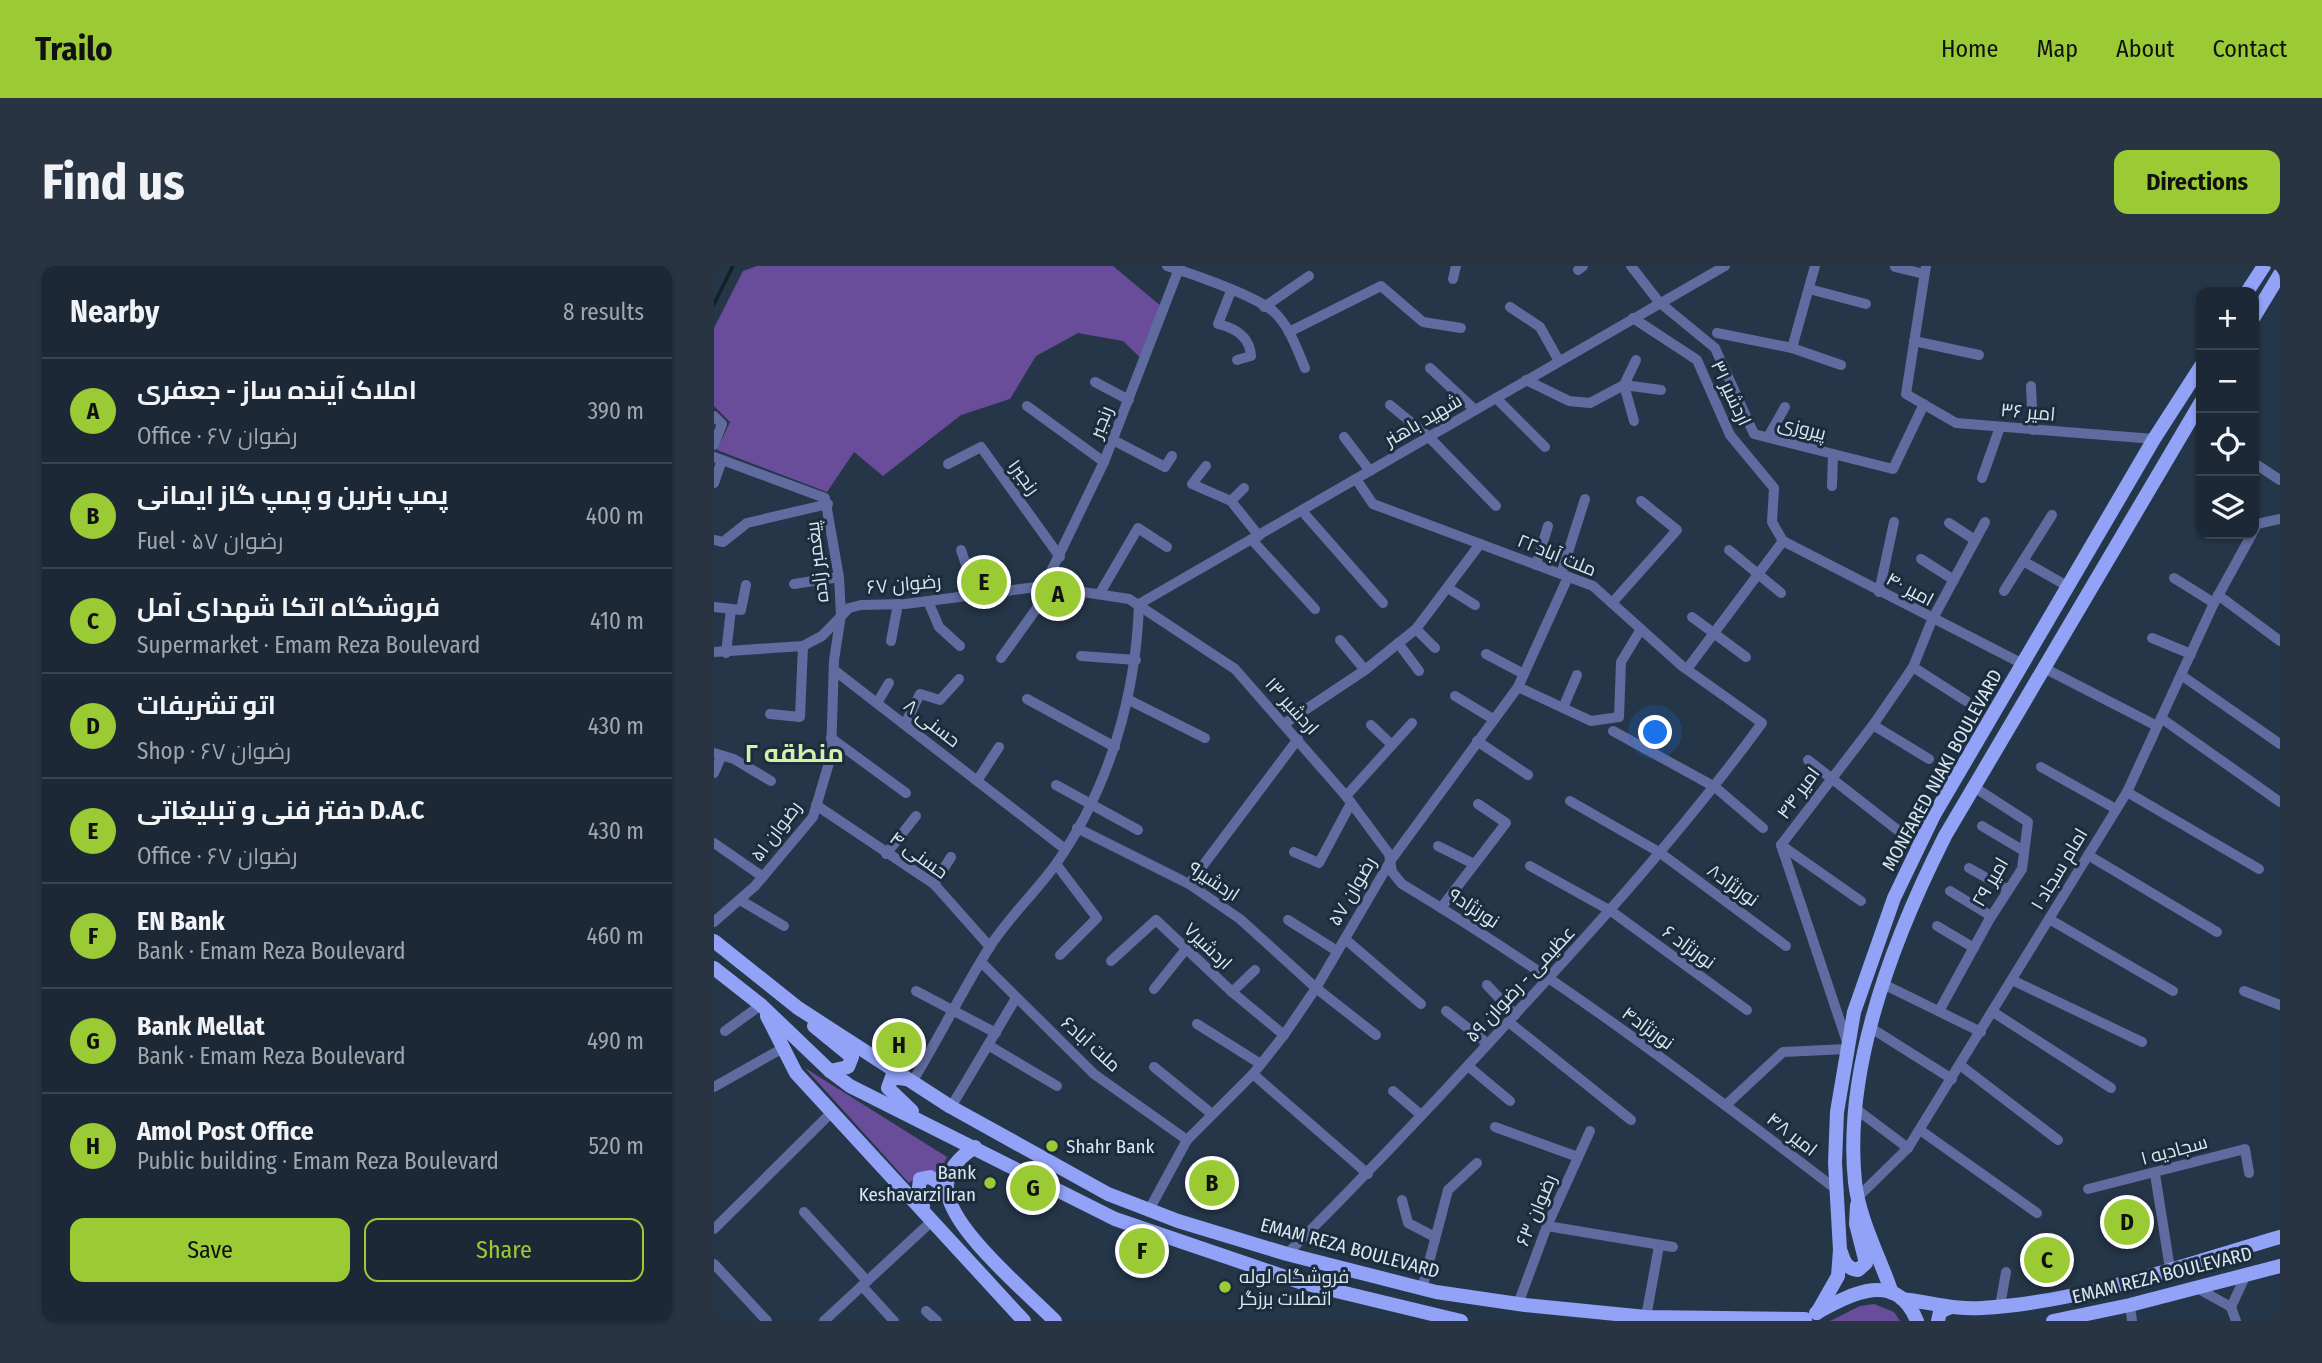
<!DOCTYPE html>
<meta charset="utf-8">
<style>
:root{--surface:#1c2836;--page:#293442;--text:#f1f3f6;--muted:#a0a6ad;--line:#3a4451;--accent:#9acb35}
body{margin:0;font-family:"Fira Sans Condensed",Cairo,sans-serif;background:var(--page);color:var(--text)}
.controls{position:absolute;right:21px;top:21px;display:grid;overflow:hidden;border-radius:14px;box-shadow:0 2px 5px #0004}
.controls button{width:63px;height:63px;display:grid;place-items:center;padding:0;border:0;border-bottom:2px solid var(--line);background:var(--surface);color:var(--text);font:35px sans-serif}
.you{position:absolute;left:942px;top:467px;width:24px;height:24px;margin:-18px;border:5px solid #fff;border-radius:50%;background:#1a73e8;box-shadow:0 0 0 10px #1a73e833}
.badge{display:grid;place-items:center;width:46px;height:46px;border-radius:50%;background:var(--accent);color:#111;font-size:23px;font-weight:700}
.pin{position:absolute;translate:-50% -50%;border:4px solid #fff;box-shadow:0 2px 7px #0006}
.list{margin:0;padding:0;list-style:none}
h2{display:flex;justify-content:space-between;align-items:center;height:91px;margin:0;padding:0 28px;font-size:30px}
h2 small{font-size:23px;font-weight:400;color:var(--muted)}
.list li{display:grid;grid-template-columns:46px 1fr auto;gap:21px;align-items:center;box-sizing:border-box;height:105px;padding:0 28px;border-top:2px solid var(--line)}
.list b{display:block;font-size:26px;white-space:nowrap}
.list p{margin:0;font-size:23px;white-space:nowrap;color:var(--muted)}
.list em{font-size:23px;font-style:normal;color:var(--muted)}
.actions{display:flex;gap:14px;padding:21px 28px}
.actions a{flex:1;padding:16px 0;border:2px solid var(--accent);border-radius:14px;text-align:center;font-size:24px;color:var(--accent)}
.actions .main{background:var(--accent);color:#111}
.icon{flex:none;width:38px;height:38px;fill:none;stroke:currentColor;stroke-width:2;stroke-linecap:round;stroke-linejoin:round}
.map{position:relative;flex:none;width:1566px;height:1055px;overflow:hidden;border-radius:14px}
header{display:flex;align-items:center;gap:42px;box-sizing:border-box;height:98px;padding:0 35px;background:var(--accent);color:#111}
header strong{font-size:33px}
nav{display:flex;gap:38px;margin-inline-start:auto;font-size:24px}
.intro{display:flex;align-items:center;justify-content:space-between;box-sizing:border-box;height:168px;padding:0 42px}
h1{margin:0;font-size:49px}
.button{padding:18px 32px;border-radius:14px;background:var(--accent);color:#111;font-size:24px;font-weight:700}
main{display:flex;gap:42px;padding:0 42px}
aside{flex:1;background:var(--surface);border-radius:14px;box-shadow:0 2px 5px #0004}
.map>svg:first-child{display:block}
.green{fill:#6a4d9a}
.lines{fill:none;stroke-linecap:round;stroke-linejoin:round}
.stream{stroke:#102324;stroke-width:3.5}
.minor{stroke:#606b9f;stroke-width:10}
.major{stroke:#91a2f7;stroke-width:14}
.poi-dot{fill:#9acb35;stroke:#1b2c3d;stroke-width:2.5}
.labels{text-anchor:middle;dominant-baseline:central;stroke-width:6;stroke-linejoin:round;paint-order:stroke}
.street-label{font-size:19px;fill:#dbe6f1;stroke:#1b2c3d}
.poi-label{font-size:19px;fill:#dbe6f1;stroke:#1b2c3d;text-anchor:start}
.district-label{font-size:26px;font-weight:bold;fill:#d3f1a8;stroke:#1b2c3d}
</style>
<header>
<strong>Trailo</strong>
<nav><a>Home</a><a>Map</a><a>About</a><a>Contact</a></nav>
</header>
<div class="intro"><h1>Find us</h1><a class="button">Directions</a></div>
<main>
<aside>
<h2>Nearby<small>8 results</small></h2>
<ul class="list">
<li><span class="badge">A</span><div><b>املاک آینده ساز - جعفری</b><p>Office · رضوان ۶۷</p></div><em>390 m</em></li>
<li><span class="badge">B</span><div><b>پمپ بنرین و پمپ گاز ایمانی</b><p>Fuel · رضوان ۵۷</p></div><em>400 m</em></li>
<li><span class="badge">C</span><div><b>فروشگاه اتکا شهدای آمل</b><p>Supermarket · Emam Reza Boulevard</p></div><em>410 m</em></li>
<li><span class="badge">D</span><div><b>اتو تشریفات</b><p>Shop · رضوان ۶۷</p></div><em>430 m</em></li>
<li><span class="badge">E</span><div><b>دفتر فنی و تبلیغاتی D.A.C</b><p>Office · رضوان ۶۷</p></div><em>430 m</em></li>
<li><span class="badge">F</span><div><b>EN Bank</b><p>Bank · Emam Reza Boulevard</p></div><em>460 m</em></li>
<li><span class="badge">G</span><div><b>Bank Mellat</b><p>Bank · Emam Reza Boulevard</p></div><em>490 m</em></li>
<li><span class="badge">H</span><div><b>Amol Post Office</b><p>Public building · Emam Reza Boulevard</p></div><em>520 m</em></li>
</ul>
<div class="actions"><a class="main">Save</a><a>Share</a></div>
</aside>
<div class="map">
<svg width="1566" height="1055" viewBox="0 0 1566 1055">
<rect width="100%" height="100%" fill="#253648"/>
<g class="green">
<polygon points="43,0 399,0 453,45 432,97 409,75 364,67 322,90 296,133 247,149 169,210 140,186 113,226 3,184 16,156 0,140 0,62 29,5"/>
<polygon points="91,802 233,891 223,912 204,909 195,917"/>
<polygon points="1160,1038 1180,1046 1186,1055 1116,1055 1146,1040"/>
</g>
<g class="lines">
<polyline class="stream" points="0,38 19,0"/>
<g class="minor">
<path d="M453 0C479 8 539 29 559 45 575 59 583 83 591 102"/>
<polyline points="917,0 945,36 1001,82 1040,168 1179,203 1210,138"/>
<polyline points="1212,0 1192,128 1242,157 1440,173"/>
<polyline points="1181,1 1210,8"/>
<polyline points="864,4 869,0"/>
<polyline points="739,13 742,0"/>
<polyline points="1095,23 1152,38"/>
<path d="M517 25 504 58C521 62 536 71 537 90L523 94"/>
<polyline points="550,41 595,10"/>
<polyline points="796,41 826,61 845,95"/>
<polyline points="919,52 983,94 1016,169 1060,222 1058,256 1069,275"/>
<polyline points="575,66 667,20 709,56 747,62"/>
<polyline points="1003,67 1078,82 1127,99"/>
<polyline points="1200,75 1265,89"/>
<polyline points="1078,82 1101,0"/>
<polyline points="716,102 761,144"/>
<polyline points="812,114 855,135 876,137 910,119 947,124"/>
<polyline points="381,116 415,134"/>
<polyline points="1317,120 1319,164"/>
<polyline points="782,132 831,181"/>
<polyline points="676,139 715,171 782,240"/>
<polyline points="313,140 390,196"/>
<polyline points="0,150 8,158 0,179"/>
<polyline points="920,155 910,119 922,94"/>
<polyline points="630,171 656,205"/>
<polyline points="1054,171 1071,141"/>
<polyline points="399,174 451,201 458,190"/>
<polyline points="0,191 111,232 125,311 127,349 120,394 117,490 99,551 41,620 0,656"/>
<polyline points="1540,197 1566,214"/>
<polyline points="234,198 267,181 346,291"/>
<polyline points="492,200 478,218 517,235 545,270"/>
<polyline points="1268,212 1286,161"/>
<polyline points="0,217 8,194"/>
<polyline points="1118,220 1119,188"/>
<polyline points="517,235 530,222"/>
<polyline points="588,245 669,337"/>
<polyline points="1235,257 1261,274"/>
<polyline points="1540,264 1543,258 1566,253"/>
<polyline points="0,274 9,276 33,257 114,238"/>
<polyline points="538,274 601,343"/>
<polyline points="1069,275 1309,398"/>
<polyline points="247,284 262,328"/>
<polyline points="1015,284 1067,327"/>
<polyline points="1207,293 1240,314"/>
<polyline points="1309,295 1355,321"/>
<polyline points="822,299 834,260"/>
<polyline points="847,308 871,233"/>
<polyline points="1460,312 1500,337"/>
<polyline points="80,318 125,311"/>
<polyline points="330,320 390,196 466,0"/>
<polyline points="734,322 761,339"/>
<polyline points="1290,325 1338,249"/>
<polyline points="1165,326 1180,256"/>
<polyline points="386,327 424,262 453,281"/>
<polyline points="1504,329 1566,375"/>
<polyline points="214,335 225,361 246,380"/>
<polyline points="898,337 963,264 927,235"/>
<polyline points="425,338 1011,0"/>
<polyline points="0,341 27,344 32,319"/>
<polyline points="978,351 1032,391"/>
<polyline points="702,363 721,382"/>
<polyline points="1438,372 1477,388"/>
<polyline points="626,374 651,404"/>
<polyline points="177,375 184,338"/>
<polyline points="684,377 705,405"/>
<path d="M0 386 89 380 108 370 135 342 147 339 191 338 330 320 415 333 521 403 632 530 675 588 678 606 688 618C840 709 982 816 1123 924"/>
<polyline points="12,387 17,343"/>
<polyline points="772,388 810,408"/>
<polyline points="367,390 422,394"/>
<polyline points="287,392 338,321"/>
<polyline points="1199,401 1252,435"/>
<polyline points="1330,402 1443,460"/>
<polyline points="973,403 1069,275"/>
<polyline points="120,404 351,583"/>
<polyline points="1467,409 1566,478"/>
<polyline points="804,421 877,455 905,451 907,396 927,363"/>
<polyline points="741,430 779,453"/>
<polyline points="313,433 401,481"/>
<polyline points="415,434 491,472"/>
<polyline points="163,437 175,417"/>
<polyline points="849,442 863,409"/>
<polyline points="56,448 86,451 89,380"/>
<polyline points="1447,452 1566,536"/>
<polyline points="191,458 206,428 226,434 245,413"/>
<polyline points="570,458 651,404 702,363 766,278"/>
<polyline points="657,459 678,479"/>
<polyline points="1159,459 1215,493"/>
<polyline points="899,465 1001,521 1049,562"/>
<polyline points="117,472 192,527"/>
<polyline points="763,475 814,509"/>
<polyline points="0,487 20,493 57,515"/>
<polyline points="1094,494 1204,580"/>
<polyline points="1327,501 1402,543"/>
<polyline points="0,507 7,491"/>
<polyline points="263,515 285,481"/>
<polyline points="342,519 424,564"/>
<polyline points="1413,526 1545,603"/>
<polyline points="632,530 698,457"/>
<polyline points="856,535 945,586 1072,680"/>
<polyline points="102,539 220,618 276,681"/>
<polyline points="1268,560 1310,585"/>
<polyline points="363,562 475,618 526,653 602,722 662,769"/>
<polyline points="0,577 49,611"/>
<polyline points="1067,579 1159,459 1199,401 1218,354 1271,256"/>
<polyline points="1067,579 1134,779"/>
<polyline points="1067,579 1147,635"/>
<polyline points="724,580 760,598"/>
<polyline points="580,586 605,597 637,537"/>
<polyline points="172,588 202,550"/>
<polyline points="1374,589 1503,666"/>
<polyline points="342,598 383,652 346,689"/>
<polyline points="816,600 897,645 1033,744"/>
<polyline points="1255,602 1294,624"/>
<polyline points="220,618 237,591"/>
<polyline points="475,618 584,473"/>
<polyline points="1236,625 1277,650"/>
<polyline points="26,634 70,660"/>
<polyline points="727,642 792,557 764,538"/>
<polyline points="1335,653 1459,725"/>
<polyline points="574,654 623,685"/>
<polyline points="1223,660 1260,682"/>
<polyline points="631,673 707,738"/>
<polyline points="397,695 442,654 518,726 570,769"/>
<polyline points="267,696 380,808 473,874"/>
<polyline points="1298,714 1428,776"/>
<polyline points="1169,718 1267,766"/>
<polyline points="773,719 801,749"/>
<polyline points="440,723 472,683"/>
<polyline points="202,725 282,767"/>
<polyline points="1530,725 1566,739"/>
<polyline points="518,726 541,704"/>
<polyline points="732,745 774,778"/>
<polyline points="1225,745 1275,654 1308,603 1314,556 1260,521"/>
<polyline points="1279,746 1397,822"/>
<polyline points="796,757 917,854"/>
<polyline points="483,758 545,797"/>
<polyline points="1157,762 1238,813"/>
<polyline points="11,765 47,739"/>
<polyline points="274,779 343,820"/>
<polyline points="1246,799 1344,874"/>
<polyline points="754,800 796,835"/>
<polyline points="440,801 498,848"/>
<polyline points="539,808 654,908"/>
<path d="M198 816C225 772 248 725 275 682 294 652 321 627 342 598 395 522 422 430 425 338"/>
<polyline points="0,821 69,782"/>
<polyline points="679,825 707,849"/>
<polyline points="1012,839 1069,786 1133,783"/>
<polyline points="237,841 302,732"/>
<polyline points="1142,843 1194,882"/>
<polyline points="781,861 864,891"/>
<polyline points="1206,864 1323,947"/>
<polyline points="1441,908 1456,1003"/>
<polyline points="1374,923 1531,883 1535,907"/>
<polyline points="1144,931 1194,882 1413,526 1500,337 1538,268"/>
<polyline points="688,934 694,957 721,971"/>
<polyline points="435,944 473,874 539,808 570,769 602,722 677,594 804,421 854,311"/>
<polyline points="90,946 153,1015"/>
<polyline points="833,960 959,981"/>
<polyline points="0,963 118,846"/>
<path d="M573 988C641 920 707 851 772 780 868 676 964 572 1048 457L968 400 879 320 659 238 642 213"/>
<polyline points="0,998 53,1055"/>
<polyline points="148,1020 180,1055"/>
<polyline points="1483,1022 1517,1041"/>
<polyline points="708,1023 734,924 763,897"/>
<polyline points="804,1038 833,960 876,865"/>
<polyline points="1416,1039 1418,1055"/>
<polyline points="1286,1040 1292,1006"/>
<polyline points="212,1045 223,1055"/>
<polyline points="932,1051 945,980"/>
<polyline points="110,1055 218,955"/>
<polyline points="1522,1055 1517,1041 1532,1009"/>
</g>
<g class="major">
<polyline points="1533,26 1550,0"/>
<polyline points="1540,51 1566,8"/>
<polyline points="0,675 84,742 237,841 394,928 464,955 573,988 722,1026 811,1039 932,1051 1091,1053"/>
<polyline points="0,702 47,739 116,805 136,820 401,953 589,1017 747,1055"/>
<polyline points="53,750 82,807 310,1055"/>
<polyline points="100,760 138,791 134,801 116,805"/>
<polyline points="192,813 178,811 174,822 198,845"/>
<path d="M261 881C247 890 235 901 233 918 229 958 314 1027 341 1055"/>
<polyline points="209,940 204,929 206,913 216,911 224,916 233,929"/>
<path d="M1127 986C1130 996 1133 1003 1144 1004L1152 997 1142 958 1143 939"/>
<path d="M1178 1027C1166 992 1145 953 1141 916 1129 801 1180 671 1231 570L1487 136"/>
<path d="M1188 1033C1215 1036 1241 1044 1268 1042 1370 1036 1469 999 1566 971"/>
<path d="M1102 1047C1137 1028 1182 1003 1203 1055"/>
<polyline points="1103,1047 1124,1010 1126,984 1121,897 1123,846 1140,746 1180,632 1220,549 1440,173 1487,100"/>
<polyline points="1224,1055 1226,1046 1237,1041"/>
<polyline points="1339,1055 1416,1039 1566,1000"/>
</g>
</g>
<g class="poi-dot">
<circle cx="338" cy="880" r="7"/>
<circle cx="276" cy="917" r="7"/>
<circle cx="511" cy="1021" r="7"/>
</g>
<g class="labels">
<g class="street-label">
<text transform="translate(1017 127) rotate(65)">اردشیر ۳۱</text>
<text transform="translate(1314 146) rotate(5)">امیر ۳۶</text>
<text transform="translate(709 154) rotate(-30)">شهید باهنر</text>
<text transform="translate(387 156) rotate(-68)">رنجبر</text>
<text transform="translate(1088 162) rotate(14)">پیروزی</text>
<text transform="translate(310 211) rotate(54)">رنجبر۱</text>
<text transform="translate(843 289) rotate(22)">ملت آباد۲۲</text>
<text transform="translate(103 296) rotate(-97)">پیغمبر زاده</text>
<text transform="translate(190 318) rotate(-5)">رضوان ۶۷</text>
<text transform="translate(1196 323) rotate(28)">امیر ۴۰</text>
<text transform="translate(578 440) rotate(48)">اردشیر ۱۳</text>
<text transform="translate(218 457) rotate(38)">حسنی ۸</text>
<text transform="translate(1228 504) rotate(-61)">MONFARED NIAKI BOULEVARD</text>
<text transform="translate(1084 527) rotate(-54)">امیر ۴۴</text>
<text transform="translate(62 565) rotate(-53)">رضوان ۵۱</text>
<text transform="translate(205 589) rotate(36)">حسنی ۴</text>
<text transform="translate(1345 603) rotate(-59)">امام سجاد ۱</text>
<text transform="translate(500 615) rotate(33)">اردشیر۹</text>
<text transform="translate(1276 616) rotate(-60)">امیر ۲۹</text>
<text transform="translate(1019 619) rotate(36)">نورنژاد۸</text>
<text transform="translate(638 625) rotate(-60)">رضوان ۵۷</text>
<text transform="translate(760 642) rotate(33)">نورنژاد۹</text>
<text transform="translate(494 680) rotate(44)">اردشیر۷</text>
<text transform="translate(975 681) rotate(36)">نورنژاد ۶</text>
<text transform="translate(806 718) rotate(-47)">عظیمی - رضوان ۵۹</text>
<text transform="translate(934 762) rotate(36)">نورنژاد۴</text>
<text transform="translate(377 778) rotate(42)">ملت آباد۶</text>
<text transform="translate(1078 868) rotate(38)">امیر ۴۸</text>
<text transform="translate(1460 884) rotate(-15)">سجادیه ۱</text>
<text transform="translate(822 944) rotate(-67)">رضوان ۶۳</text>
<text transform="translate(636 982) rotate(15)">EMAM REZA BOULEVARD</text>
<text transform="translate(1448 1009) rotate(-14)">EMAM REZA BOULEVARD</text>
</g>
<g class="poi-label">
<text x="352" y="880">Shahr Bank</text>
<text x="262" y="906" text-anchor="end">Bank<tspan x="262" dy="22">Keshavarzi Iran</tspan></text>
<text x="525" y="1010">فروشگاه لوله<tspan x="525" dy="22">اتصلات برزگر</tspan></text>
</g>
<g class="district-label">
<text x="80" y="487">منطقه ۲</text>
</g>
</g>
</svg>
<div class="controls">
<button>+</button>
<button>−</button>
<button><svg class="icon" aria-label="locate" viewBox="0 0 24 24"><circle cx="12" cy="12" r="6"/><path d="M12 2v4M12 18v4M2 12h4M18 12h4"/></svg></button>
<button><svg class="icon" aria-label="layers" viewBox="0 0 24 24"><path d="M12 4l9 5-9 5-9-5zM3 14l9 5 9-5"/></svg></button>
</div>
<div class="you"></div>
<div class="pin badge" style="left:344px;top:328px">A</div>
<div class="pin badge" style="left:498px;top:917px">B</div>
<div class="pin badge" style="left:1333px;top:994px">C</div>
<div class="pin badge" style="left:1413px;top:956px">D</div>
<div class="pin badge" style="left:270px;top:316px">E</div>
<div class="pin badge" style="left:428px;top:985px">F</div>
<div class="pin badge" style="left:319px;top:922px">G</div>
<div class="pin badge" style="left:185px;top:779px">H</div>
</div>
</main>
